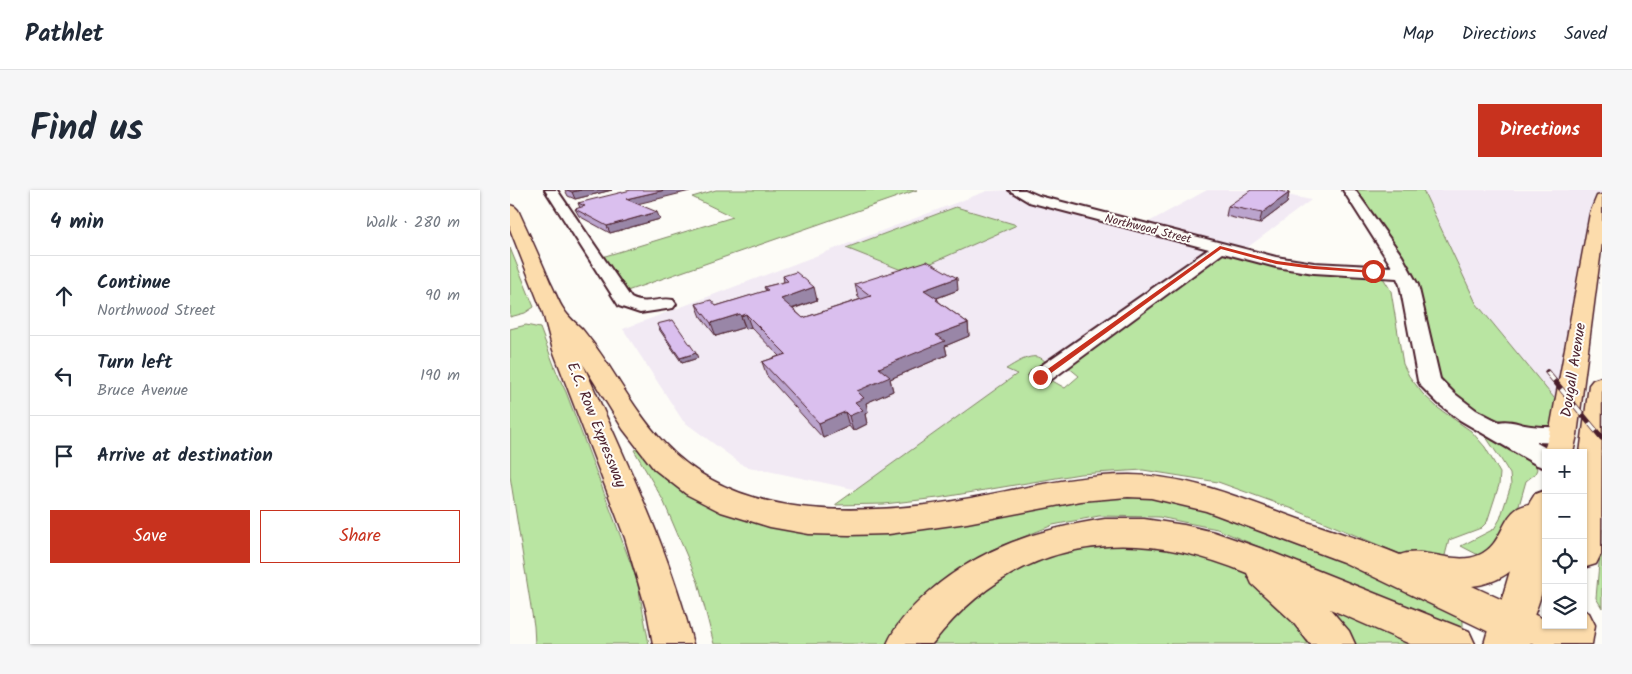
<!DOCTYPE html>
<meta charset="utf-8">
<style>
:root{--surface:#fff;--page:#f6f6f7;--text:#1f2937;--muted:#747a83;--line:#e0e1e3;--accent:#c8321e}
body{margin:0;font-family:Kalam,sans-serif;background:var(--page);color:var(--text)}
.controls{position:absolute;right:15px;bottom:15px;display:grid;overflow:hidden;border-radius:0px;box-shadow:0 1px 4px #0004}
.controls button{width:45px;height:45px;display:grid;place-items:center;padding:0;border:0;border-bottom:1px solid var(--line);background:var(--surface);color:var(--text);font:25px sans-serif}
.stop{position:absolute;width:15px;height:15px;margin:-11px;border:4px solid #c8321e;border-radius:50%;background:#fff}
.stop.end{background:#c8321e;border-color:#fff;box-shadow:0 1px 5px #0008}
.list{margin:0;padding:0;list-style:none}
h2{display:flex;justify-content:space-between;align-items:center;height:65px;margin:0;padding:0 20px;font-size:21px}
h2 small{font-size:16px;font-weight:400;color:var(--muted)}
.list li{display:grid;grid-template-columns:32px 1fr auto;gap:15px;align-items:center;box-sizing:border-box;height:80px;padding:0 20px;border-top:1px solid var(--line)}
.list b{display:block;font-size:19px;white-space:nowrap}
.list p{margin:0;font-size:16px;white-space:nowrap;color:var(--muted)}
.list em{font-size:16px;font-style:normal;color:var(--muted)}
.actions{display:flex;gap:10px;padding:15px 20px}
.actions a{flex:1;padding:11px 0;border:1px solid var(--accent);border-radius:0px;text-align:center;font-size:18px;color:var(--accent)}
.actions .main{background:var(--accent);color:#fff}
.icon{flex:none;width:28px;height:28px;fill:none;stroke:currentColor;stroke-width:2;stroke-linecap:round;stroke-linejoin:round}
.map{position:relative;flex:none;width:1092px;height:454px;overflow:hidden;border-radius:0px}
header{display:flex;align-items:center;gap:30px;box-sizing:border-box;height:70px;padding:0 25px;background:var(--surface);border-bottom:1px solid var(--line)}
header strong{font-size:24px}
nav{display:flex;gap:28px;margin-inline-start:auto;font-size:18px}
.intro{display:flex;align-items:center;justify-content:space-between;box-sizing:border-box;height:120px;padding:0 30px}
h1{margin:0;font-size:35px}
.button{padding:12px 22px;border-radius:0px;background:var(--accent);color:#fff;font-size:18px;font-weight:700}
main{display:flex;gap:30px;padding:0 30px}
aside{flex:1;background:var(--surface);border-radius:0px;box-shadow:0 1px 4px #0004}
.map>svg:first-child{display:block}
.built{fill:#f2eaf4}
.green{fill:#b9e5a2;stroke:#828266}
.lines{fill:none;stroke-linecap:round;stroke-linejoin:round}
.minor-casing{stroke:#4a1f2b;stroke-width:4}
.major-casing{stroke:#4a1f2b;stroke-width:3}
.highway-casing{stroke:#4a1f2b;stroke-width:3}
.minor{fill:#fdfcf7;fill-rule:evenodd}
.major{fill:#fcdcac;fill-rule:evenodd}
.highway{fill:#fcdcac;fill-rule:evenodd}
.rail-casing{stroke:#4a1f2b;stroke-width:5.5}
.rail{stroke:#fdfcf7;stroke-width:4;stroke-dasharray:11;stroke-linecap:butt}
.wall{fill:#bba4cd;stroke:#4a1f2b}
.shaded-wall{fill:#9986a7;stroke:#4a1f2b}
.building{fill:#dabfee;stroke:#4a1f2b}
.route{fill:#c8321e}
.labels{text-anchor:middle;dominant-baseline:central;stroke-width:4;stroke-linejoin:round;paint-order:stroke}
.far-street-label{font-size:12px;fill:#4a1f2b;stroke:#fdfcf7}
.street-label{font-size:15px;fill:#4a1f2b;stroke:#fdfcf7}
</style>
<header>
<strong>Pathlet</strong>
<nav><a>Map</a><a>Directions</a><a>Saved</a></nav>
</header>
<div class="intro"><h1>Find us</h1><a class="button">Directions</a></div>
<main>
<aside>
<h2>4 min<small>Walk · 280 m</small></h2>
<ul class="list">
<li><svg class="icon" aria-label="ahead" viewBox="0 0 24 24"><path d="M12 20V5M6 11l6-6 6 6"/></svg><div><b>Continue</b><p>Northwood Street</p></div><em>90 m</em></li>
<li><svg class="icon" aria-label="left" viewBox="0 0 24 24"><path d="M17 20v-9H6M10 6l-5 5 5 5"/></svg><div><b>Turn left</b><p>Bruce Avenue</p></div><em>190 m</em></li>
<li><svg class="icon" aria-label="arrive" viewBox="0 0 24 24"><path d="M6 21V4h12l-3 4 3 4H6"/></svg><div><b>Arrive at destination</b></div></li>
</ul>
<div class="actions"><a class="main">Save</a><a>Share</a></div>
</aside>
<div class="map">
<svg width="1092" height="454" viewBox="0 0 1092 454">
<rect width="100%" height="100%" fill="#fdfcf7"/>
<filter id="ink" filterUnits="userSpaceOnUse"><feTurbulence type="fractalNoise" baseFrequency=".02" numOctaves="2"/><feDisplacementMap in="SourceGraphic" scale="10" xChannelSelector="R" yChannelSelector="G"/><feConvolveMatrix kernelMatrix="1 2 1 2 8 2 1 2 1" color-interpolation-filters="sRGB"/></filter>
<g filter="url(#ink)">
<g class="built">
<polygon points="499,0 700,58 358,302 234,276 173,231 113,139 477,1"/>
<polygon points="697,0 753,0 801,10 734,60 635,34"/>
<polygon points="913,0 1092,0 1092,3 1085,11 1049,214 966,113"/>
</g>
<g class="green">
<polygon points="206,0 407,0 117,101 92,67 223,27 182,7"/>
<polygon points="845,0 913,0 966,113 1049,214 1044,235 1025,238 1001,234 974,224 946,205 931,188 900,77"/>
<polygon points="446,17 507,35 399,83 336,58"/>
<polygon points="0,58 24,117 15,123 0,127"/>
<path d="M708 64H717L872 86 881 101 893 174 899 186 913 204 928 218 961 241 975 257 990 283 989 295 977 332 971 338 939 350 933 373 904 370 783 319 708 292 633 280 570 284 428 308 374 314 325 315 507 184 496 179C508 172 527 158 537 174L518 188 531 193 539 189 555 198 569 186 558 177Z"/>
<polygon points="16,135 30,138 47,183 56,202 127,390 139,454 25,454 24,436 0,286 0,139"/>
<polygon points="962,235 1023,270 1027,279 1025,284 1016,291 1001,344 974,368 951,356 984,339 990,329 1001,295 1000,284 992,271 976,247"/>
<polygon points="132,257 262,332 610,304 655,307 734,328 953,421 953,438 895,419 707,339 649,327 589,326 543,335 481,360 429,393 377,454 204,454 188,392 153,310 124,260"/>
<polygon points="1092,339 1092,418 1086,408"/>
<polygon points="606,351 679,357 724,374 779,413 813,454 419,454 437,428 487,389 540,366"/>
<polygon points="839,420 916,454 841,454 821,427"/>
</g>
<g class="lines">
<defs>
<g id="minor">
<path d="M35 0H47L121 108C136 116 149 107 163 110L166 114 163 118 130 123 109 116Z"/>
<path d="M499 0H515L529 6 766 67 804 73 882 77 833 0H845L892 66 908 95 930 189 945 204 966 220 989 232C1000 229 1010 235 1021 236 1035 238 1048 236 1062 239L1065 245 1062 251 1053 253 1025 252 1045 263H1036V278L1027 275 950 230 929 214 911 196 908 191 890 95 887 88 804 83 766 77 713 63 538 192 530 194 522 192 519 187 522 182 699 59 519 12Z"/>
</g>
<g id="major">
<polygon points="1092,5 1092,52 1067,245 1063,263 1036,263 1036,267 1033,263 1039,245 1080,23 1087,6"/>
<polygon points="1092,187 1091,364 1086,374 1073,378 1073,263 1070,263 1079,195 1083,190"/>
<path d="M1036 300C1036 327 1039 356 1036 383 1033 408 1021 430 1014 454H974L980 433 991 412 1020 312 1025 304Z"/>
<polygon points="1073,420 1079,423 1085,435 1082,454 1042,454 1045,435 1073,435"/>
</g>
<g id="highway">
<path d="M0 15 5 17 8 20C19 44 30 68 40 92 45 101 48 112 54 120 58 127 66 133 72 139 81 150 89 161 97 173 115 201 132 230 155 254 222 325 326 325 416 315 484 307 550 285 619 285 679 285 735 310 791 330 824 341 857 351 890 365 914 356 944 376 969 365 992 355 991 329 1008 318 1016 314 1026 312 1034 310H1036V334C1027 339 1024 347 1020 356 1008 380 989 393 962 396L1036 430V435H1048L1060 441 1066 454H1004L833 372 696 321 641 308 618 307 571 311 457 333 379 344 339 345 299 344 260 337 211 322 176 304 144 279 113 239 73 174C113 266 159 357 183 454H143L137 422 115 348 43 160 33 123 0 39Z"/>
<path d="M595 329H634L674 335 704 342 761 362 959 441 965 454H900L820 419 839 441 845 454H800L782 431 742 394 737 383C617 333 505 348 422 454H377C386 433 403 416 420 401 472 357 529 339 595 329Z"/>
</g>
</defs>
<use href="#minor" class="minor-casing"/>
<use href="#major" class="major-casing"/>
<use href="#highway" class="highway-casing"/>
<use href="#minor" class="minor"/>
<use href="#major" class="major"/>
<use href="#highway" class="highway"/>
<defs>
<polyline id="rail" points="1037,182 1092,248"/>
</defs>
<use href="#rail" class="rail-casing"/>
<use href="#rail" class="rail"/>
</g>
<g class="wall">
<polygon points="55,0 102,0 65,9 58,6"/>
<polygon points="779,3 777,13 749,34 716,26 718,16"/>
<polygon points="68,13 128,14 150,29 100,43 69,26 65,19 70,18"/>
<polygon points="273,86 307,110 283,119 293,128 351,109 348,107 345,94 448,100 427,108 429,112 458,133 459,146 435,156 437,165 380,189 383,201 356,213 358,222 355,224 357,234 343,241 339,236 313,248 257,186 252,172 269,166 241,137 236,139 235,137 206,146 191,127 186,114 206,116 256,101 254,97 274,92"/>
<polygon points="147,134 188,168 172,173 149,139"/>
</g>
<g class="shaded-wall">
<polygon points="71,0 102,0 65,9 62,2"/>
<polygon points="155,0 184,0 119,16 116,9"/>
<polygon points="779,3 777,13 749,34 752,23"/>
<polygon points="147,22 150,29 100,43 97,36"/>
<polygon points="447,88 448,100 416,112 414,100"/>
<polygon points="304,97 307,110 275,121 271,109"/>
<polygon points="230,124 235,137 206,146 201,133"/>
<polygon points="236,124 241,137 236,139 231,126"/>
<polygon points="458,133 459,146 435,156 437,165 380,189 383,201 356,213 358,222 355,224 357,234 343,241 339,226 345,212 347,201 369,178 426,145"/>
<polygon points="186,163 188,168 172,173 170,168"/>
<polygon points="335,222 339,236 313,248 309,233"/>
</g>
<g class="building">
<polygon points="57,0 71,0 62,2"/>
<polygon points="121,0 155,0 116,9 147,22 97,36 65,19 75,16 68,13"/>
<polygon points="741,0 765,0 779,3 752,23 718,16"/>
<polygon points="417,71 447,88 414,100 428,109 426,110 458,133 426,145 435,151 369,178 380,187 347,201 354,208 345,212 353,220 339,226 335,222 309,233 252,172 276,164 236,124 231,126 230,124 201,133 186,114 201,110 206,116 258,100 254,97 278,91 273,86 286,82 304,97 271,109 293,128 361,106 345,94"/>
<polygon points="163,130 186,163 170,168 147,134"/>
</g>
</g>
<polygon class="route" points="710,56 767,71 804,76 866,81 863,83 804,79 766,74 711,59 533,189 528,189 528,186"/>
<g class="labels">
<g class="far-street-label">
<text transform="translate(638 39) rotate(14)">Northwood Street</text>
</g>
<g class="street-label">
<text transform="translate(1064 180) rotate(-81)">Dougall Avenue</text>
<text transform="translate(86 235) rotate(68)">E.C. Row Expressway</text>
</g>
</g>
</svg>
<div class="controls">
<button>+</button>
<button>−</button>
<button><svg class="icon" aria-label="locate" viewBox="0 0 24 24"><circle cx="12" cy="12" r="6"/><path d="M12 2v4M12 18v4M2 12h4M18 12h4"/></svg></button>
<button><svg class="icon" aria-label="layers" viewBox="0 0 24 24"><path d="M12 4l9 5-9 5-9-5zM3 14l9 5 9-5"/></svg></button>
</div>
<div class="stop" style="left:863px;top:81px"></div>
<div class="stop end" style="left:530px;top:187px"></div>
</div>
</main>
